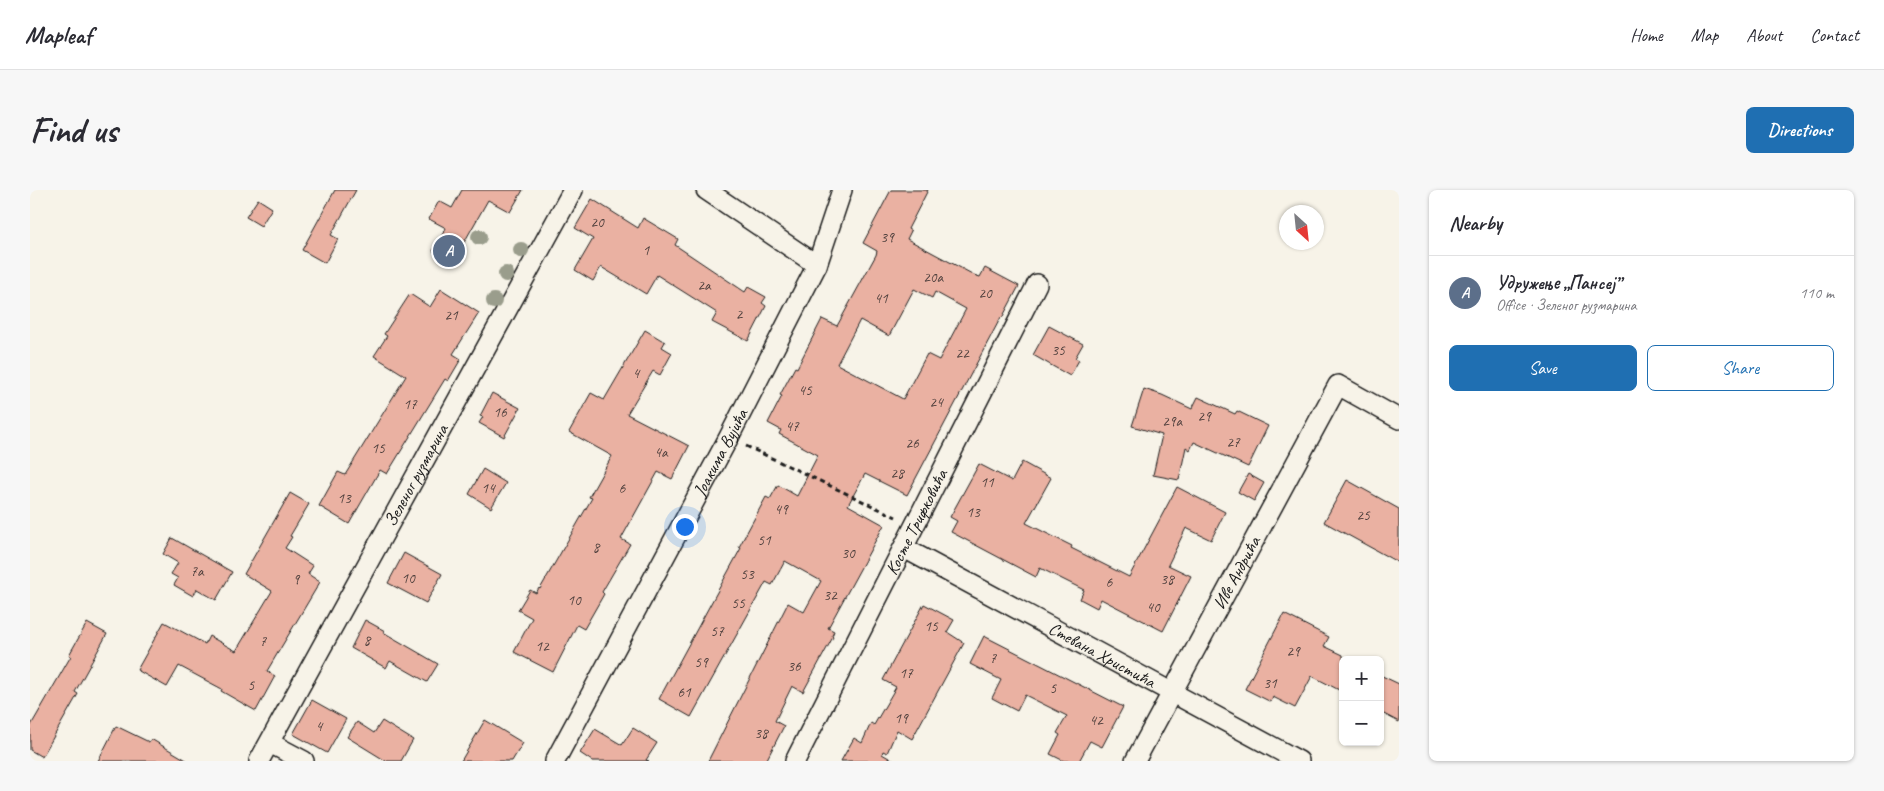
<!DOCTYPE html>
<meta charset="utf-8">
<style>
:root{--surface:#fff;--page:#f7f7f7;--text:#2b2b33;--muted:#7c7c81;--line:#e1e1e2;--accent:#1f6fb2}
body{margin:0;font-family:Caveat,sans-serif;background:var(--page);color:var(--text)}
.controls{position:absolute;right:15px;bottom:15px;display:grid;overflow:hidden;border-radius:8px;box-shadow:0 1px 4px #0004}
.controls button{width:45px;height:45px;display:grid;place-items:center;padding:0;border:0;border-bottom:1px solid var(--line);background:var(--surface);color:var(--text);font:25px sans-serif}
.compass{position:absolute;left:1249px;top:15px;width:45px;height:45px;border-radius:50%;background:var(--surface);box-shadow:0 1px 4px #0004;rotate:153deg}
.you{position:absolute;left:654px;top:336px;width:18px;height:18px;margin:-12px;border:4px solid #fff;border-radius:50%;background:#1a73e8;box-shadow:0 0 0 8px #1a73e833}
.badge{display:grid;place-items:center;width:32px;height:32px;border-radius:50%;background:var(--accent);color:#fff;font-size:16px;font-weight:700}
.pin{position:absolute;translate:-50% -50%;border:2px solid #fff;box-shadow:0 1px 5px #0006}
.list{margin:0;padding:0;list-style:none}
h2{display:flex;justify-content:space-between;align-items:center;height:65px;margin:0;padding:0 20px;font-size:21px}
h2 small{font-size:16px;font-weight:400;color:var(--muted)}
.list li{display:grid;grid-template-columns:32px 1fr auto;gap:15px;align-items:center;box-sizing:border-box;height:75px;padding:0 20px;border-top:1px solid var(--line)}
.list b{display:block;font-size:19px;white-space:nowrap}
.list p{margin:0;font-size:16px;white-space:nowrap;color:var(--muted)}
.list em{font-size:16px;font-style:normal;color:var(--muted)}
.actions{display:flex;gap:10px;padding:15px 20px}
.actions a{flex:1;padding:11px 0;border:1px solid var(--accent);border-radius:8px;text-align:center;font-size:18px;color:var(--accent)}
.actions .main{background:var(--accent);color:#fff}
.map{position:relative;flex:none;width:1369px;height:571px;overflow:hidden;border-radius:8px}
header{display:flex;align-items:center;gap:30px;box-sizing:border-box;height:70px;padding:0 25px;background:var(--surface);border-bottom:1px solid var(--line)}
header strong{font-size:24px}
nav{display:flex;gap:28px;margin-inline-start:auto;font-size:18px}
.intro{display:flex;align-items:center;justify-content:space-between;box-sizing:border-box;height:120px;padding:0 30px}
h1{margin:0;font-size:35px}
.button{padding:12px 22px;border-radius:8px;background:var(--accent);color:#fff;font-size:18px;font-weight:700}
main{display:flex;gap:30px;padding:0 30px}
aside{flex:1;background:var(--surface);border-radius:8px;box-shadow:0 1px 4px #0004}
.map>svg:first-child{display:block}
.building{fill:#eab1a2;stroke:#1c1c1c;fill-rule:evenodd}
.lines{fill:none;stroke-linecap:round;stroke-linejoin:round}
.street-casing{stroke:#1c1c1c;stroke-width:22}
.path{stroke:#1c1c1c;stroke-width:3;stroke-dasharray:5 4;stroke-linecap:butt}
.street{stroke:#f7f3e8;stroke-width:19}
.tree{fill:#9a9d8c}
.labels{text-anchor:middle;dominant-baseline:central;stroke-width:4;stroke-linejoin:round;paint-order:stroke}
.number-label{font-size:15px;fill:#50413e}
.street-label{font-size:18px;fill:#1c1c1c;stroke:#f7f3e8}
</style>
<header>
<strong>Mapleaf</strong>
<nav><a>Home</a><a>Map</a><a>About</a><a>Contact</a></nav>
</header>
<div class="intro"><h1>Find us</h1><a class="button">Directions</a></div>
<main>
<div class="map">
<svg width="1369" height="571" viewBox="0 0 1369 571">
<rect width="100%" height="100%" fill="#f7f3e8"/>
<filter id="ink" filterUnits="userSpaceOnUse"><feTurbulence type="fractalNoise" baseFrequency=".02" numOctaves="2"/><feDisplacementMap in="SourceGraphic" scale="10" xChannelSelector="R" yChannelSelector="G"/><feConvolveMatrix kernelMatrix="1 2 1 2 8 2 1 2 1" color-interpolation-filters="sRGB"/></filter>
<g filter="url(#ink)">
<g class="building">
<polygon points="305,0 326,0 301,45 308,49 295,73 272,60"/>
<polygon points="432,0 493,0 480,22 458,10 423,72 403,61 416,38 399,29 409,11 422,18"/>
<path d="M861 0H898L878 39 881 41 877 49 944 85 950 87 955 78 989 96 972 128 971 127 877 305 835 284 818 315 854 335 798 438 804 441 802 446 803 447 773 502 762 496 745 531 754 536 736 571H678L758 413 774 422 791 391 755 371 742 395 736 392 661 527 629 509 711 358 709 357 736 307 740 309 748 295 767 306 788 265 749 244 751 240 738 233 752 206 750 205 765 177 767 178 792 129 807 136 846 65 847 61 833 53ZM884 99 902 108 905 102 936 119 909 170 897 164 873 209 807 174 830 130 859 146Z"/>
<polygon points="228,9 242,18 231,36 216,27"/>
<polygon points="562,9 608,38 613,28 648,49 645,55 715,102 718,97 736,107 732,113 736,116 718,151 682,132 687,123 627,85 616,104 571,77 563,91 545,80 563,49 545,38"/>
<polygon points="411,99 449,123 423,164 431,169 418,191 415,189 357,284 350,280 319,334 289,316 308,282 315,285 376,186 344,166 357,146 354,144 380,104 400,117"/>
<polygon points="1019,136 1053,154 1045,168 1049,170 1040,186 1003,165"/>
<polygon points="615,140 635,152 632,157 642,163 630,185 623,181 597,224 659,256 642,289 628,282 591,349 600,354 572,402 574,404 554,439 547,435 523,482 484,462 502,428 488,420 500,400 506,403 509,398 510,399 562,308 559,307 582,266 539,242 561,203 574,210"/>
<polygon points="1114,199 1132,205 1162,219 1168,207 1205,224 1207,221 1238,236 1218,277 1164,252 1160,260 1156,257 1149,290 1123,285 1132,245 1102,236"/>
<polygon points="462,203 490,218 474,247 449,233 453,227 450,226"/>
<polygon points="992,272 1021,288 996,333 1042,356 1041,358 1099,387 1147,297 1195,322 1181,350 1156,338 1138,375 1161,386 1133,441 1071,409 1067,418 1050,409 1054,400 1010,378 1006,387 921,342 927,331 920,327 949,274 982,291"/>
<polygon points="453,279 476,293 461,318 439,304"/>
<polygon points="1218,284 1234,293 1224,311 1208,302"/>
<polygon points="1317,290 1369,319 1369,373 1294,332"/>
<polygon points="260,303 279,314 260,346 262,347 255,358 283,376 278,384 290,392 237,481 245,486 226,521 191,501 192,499 149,476 137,497 107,480 134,432 175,454 179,446 206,461 242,401 214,384"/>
<polygon points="142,348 202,382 186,410 167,399 163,406 144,395 148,388 141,384 148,373 133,364"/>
<polygon points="374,363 412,384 396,413 358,393"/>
<polygon points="894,414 924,430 917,442 934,453 882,549 867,540 857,563 853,561 852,564 864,571 811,571 824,548 832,553 841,533 844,535 866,497 853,490"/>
<polygon points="1254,424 1299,447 1294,456 1313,465 1313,502 1282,486 1265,518 1243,507 1241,512 1215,499"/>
<polygon points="335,430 355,441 353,442 408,474 397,492 360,471 356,478 321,458"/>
<polygon points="57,433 77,444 45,502 48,504 12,567 0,560 0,537 41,466 39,465"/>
<polygon points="954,446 1093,517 1072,557 1060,551 1049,571 1034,571 1020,564 1030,545 1027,543 1037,526 995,505 987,521 962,508 971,490 940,474"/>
<polygon points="1350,485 1369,494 1369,532 1350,522"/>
<polygon points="282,510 316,529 297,563 263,544"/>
<polygon points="455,530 493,553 482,571 431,571"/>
<polygon points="352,531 383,550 371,571 356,571 317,547 327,532 344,543"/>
<polygon points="86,536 119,552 121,549 158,571 68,571"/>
<polygon points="603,538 627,553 616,570 619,571 562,571 550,563 565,539 592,555"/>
</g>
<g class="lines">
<defs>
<g id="street">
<polyline points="676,0 787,75"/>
<path id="s1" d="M874 358 1269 571"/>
<polyline points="240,553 274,571"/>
<path id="s2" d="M229 571 543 0"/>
<path id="s3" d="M525 571 699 247 787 75 812 0"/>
<path id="s4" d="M765 571 1007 94"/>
<path id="s5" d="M1105 571 1308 195 1369 229"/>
</g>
</defs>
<use href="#street" class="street-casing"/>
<polyline class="path" points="716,256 866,327"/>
<use href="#street" class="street"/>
</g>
<g class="tree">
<circle cx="449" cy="47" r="8"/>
<circle cx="491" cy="60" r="8"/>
<circle cx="476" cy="84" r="8"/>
<circle cx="464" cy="111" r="8"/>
</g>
</g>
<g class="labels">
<g class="number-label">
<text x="567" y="32">20</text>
<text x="857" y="47">39</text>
<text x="616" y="60">1</text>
<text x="903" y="87">20a</text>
<text x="674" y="95">2a</text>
<text x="955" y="103">20</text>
<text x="851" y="108">41</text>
<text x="709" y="124">2</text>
<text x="421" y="125">21</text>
<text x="1028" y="160">35</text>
<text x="932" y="163">22</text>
<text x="606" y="183">4</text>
<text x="775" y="200">45</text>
<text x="906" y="212">24</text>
<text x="380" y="214">17</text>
<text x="470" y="222">16</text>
<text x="1174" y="226">29</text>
<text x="1142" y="231">29a</text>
<text x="762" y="236">47</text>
<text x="1203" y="252">27</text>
<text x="882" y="253">26</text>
<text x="348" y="258">15</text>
<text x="631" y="262">4a</text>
<text x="867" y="283">28</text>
<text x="957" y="292">11</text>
<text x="458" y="298">14</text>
<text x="592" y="298">6</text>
<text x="314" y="308">13</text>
<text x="751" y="319">49</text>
<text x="943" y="322">13</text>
<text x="1333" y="325">25</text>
<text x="734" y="350">51</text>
<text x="566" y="357">8</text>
<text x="818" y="363">30</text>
<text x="167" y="381">7a</text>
<text x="717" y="384">53</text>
<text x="378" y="388">10</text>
<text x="266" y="389">9</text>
<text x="1137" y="389">38</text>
<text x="1079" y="392">6</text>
<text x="800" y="405">32</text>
<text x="544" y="410">10</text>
<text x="708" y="413">55</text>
<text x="1123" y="417">40</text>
<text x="901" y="436">15</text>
<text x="687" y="441">57</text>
<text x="337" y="450">8</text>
<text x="233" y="451">7</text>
<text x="512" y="456">12</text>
<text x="1263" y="461">29</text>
<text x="963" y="468">7</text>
<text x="671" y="472">59</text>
<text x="764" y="476">36</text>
<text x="876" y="483">17</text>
<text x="1240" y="493">31</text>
<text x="221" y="495">5</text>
<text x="1023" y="498">5</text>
<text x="654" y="502">61</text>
<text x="871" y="528">19</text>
<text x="1066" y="530">42</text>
<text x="289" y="536">4</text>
<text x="731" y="543">38</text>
</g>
<g class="street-label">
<text stroke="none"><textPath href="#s3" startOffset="350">Јоакима Вујића</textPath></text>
<text stroke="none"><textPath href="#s2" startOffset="326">Зеленог рузмарина</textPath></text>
<text stroke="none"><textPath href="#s4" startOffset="268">Косте Трифковића</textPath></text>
<text stroke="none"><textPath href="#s5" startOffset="214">Иве Андрића</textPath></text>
<text stroke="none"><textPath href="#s1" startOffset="225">Стевана Христића</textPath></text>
</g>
</g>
</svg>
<div class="controls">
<button>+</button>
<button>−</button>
</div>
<svg class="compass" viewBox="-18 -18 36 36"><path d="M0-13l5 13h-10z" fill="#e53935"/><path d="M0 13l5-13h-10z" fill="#7c7c81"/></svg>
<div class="you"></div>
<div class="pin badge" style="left:419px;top:61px;background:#5c6f8a">A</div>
</div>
<aside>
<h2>Nearby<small></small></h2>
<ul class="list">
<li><span class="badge" style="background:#5c6f8a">A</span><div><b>Удружење „Пансеј”</b><p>Office · Зеленог рузмарина</p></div><em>110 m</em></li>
</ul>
<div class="actions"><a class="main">Save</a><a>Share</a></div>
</aside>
</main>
